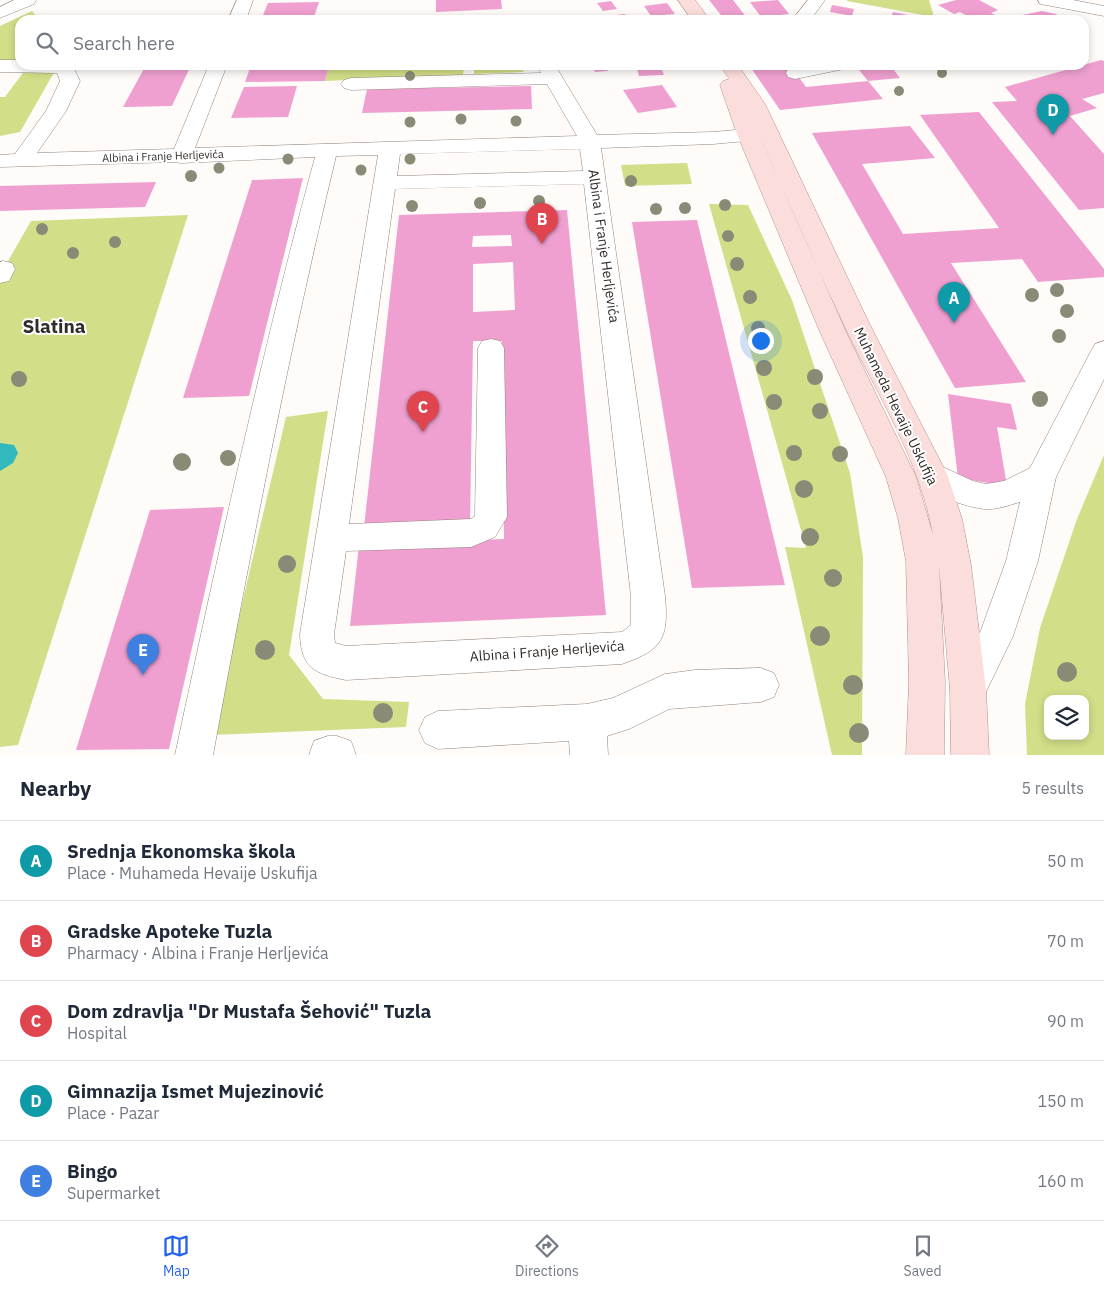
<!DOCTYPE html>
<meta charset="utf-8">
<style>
:root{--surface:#fff;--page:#f6f6f7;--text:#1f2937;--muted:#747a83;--line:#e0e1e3;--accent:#2563eb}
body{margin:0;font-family:"IBM Plex Sans",sans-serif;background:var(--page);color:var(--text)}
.controls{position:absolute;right:15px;bottom:15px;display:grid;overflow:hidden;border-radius:10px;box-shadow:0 2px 8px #0003}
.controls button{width:45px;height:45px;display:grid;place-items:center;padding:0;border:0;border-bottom:1px solid var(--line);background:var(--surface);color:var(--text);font:25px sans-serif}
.you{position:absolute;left:760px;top:340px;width:18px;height:18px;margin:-12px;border:4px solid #fff;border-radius:50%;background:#1a73e8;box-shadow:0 0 0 8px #1a73e833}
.badge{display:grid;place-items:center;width:32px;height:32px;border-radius:50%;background:var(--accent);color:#fff;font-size:16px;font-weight:700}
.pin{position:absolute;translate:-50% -41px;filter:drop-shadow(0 1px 2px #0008)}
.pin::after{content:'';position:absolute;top:26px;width:18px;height:15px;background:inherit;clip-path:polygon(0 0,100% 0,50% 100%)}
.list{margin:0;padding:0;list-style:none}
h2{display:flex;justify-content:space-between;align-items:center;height:65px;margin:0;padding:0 20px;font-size:21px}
h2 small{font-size:16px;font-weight:400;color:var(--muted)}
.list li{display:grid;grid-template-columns:32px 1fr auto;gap:15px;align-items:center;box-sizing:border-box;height:80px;padding:0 20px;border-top:1px solid var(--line)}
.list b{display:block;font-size:19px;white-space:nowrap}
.list p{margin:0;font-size:16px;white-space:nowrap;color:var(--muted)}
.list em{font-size:16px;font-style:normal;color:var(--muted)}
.icon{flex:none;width:28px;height:28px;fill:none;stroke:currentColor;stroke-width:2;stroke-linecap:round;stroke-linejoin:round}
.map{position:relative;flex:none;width:1104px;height:755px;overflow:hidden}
.search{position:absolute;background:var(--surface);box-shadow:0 2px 8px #0003;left:15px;right:15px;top:15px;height:55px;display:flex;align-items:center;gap:12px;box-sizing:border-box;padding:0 18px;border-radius:15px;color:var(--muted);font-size:19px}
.sheet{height:465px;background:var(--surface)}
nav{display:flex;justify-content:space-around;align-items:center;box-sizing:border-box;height:70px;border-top:1px solid var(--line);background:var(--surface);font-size:14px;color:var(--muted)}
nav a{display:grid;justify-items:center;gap:2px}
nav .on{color:var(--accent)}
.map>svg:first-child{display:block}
.green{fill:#d3de88;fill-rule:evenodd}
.water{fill:#33b8bd}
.building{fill:#efa0d0;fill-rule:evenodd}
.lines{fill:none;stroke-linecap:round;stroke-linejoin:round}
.minor-casing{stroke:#92847c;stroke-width:1}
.major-casing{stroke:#b3908e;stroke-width:1}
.minor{fill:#fff;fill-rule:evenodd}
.major{fill:#fbdddc;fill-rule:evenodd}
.tree{fill:#8a8b76}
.labels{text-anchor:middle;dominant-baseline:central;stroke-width:4;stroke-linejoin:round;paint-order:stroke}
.far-street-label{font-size:11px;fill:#312b28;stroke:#fff}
.street-label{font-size:14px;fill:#312b28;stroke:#fff}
.district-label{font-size:19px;font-weight:bold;fill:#312b28;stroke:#fff}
</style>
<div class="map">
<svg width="1104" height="755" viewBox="0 0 1104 755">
<rect width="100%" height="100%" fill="#fefbf9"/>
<g class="green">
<polygon points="929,0 934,17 847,1 847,0"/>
<polygon points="32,11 39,20 20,20 20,64 0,61 0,26"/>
<polygon points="307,65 464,65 463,75 325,81 329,66 306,67"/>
<polygon points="474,65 519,65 524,72 474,74"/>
<polygon points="28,66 56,69 20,132 0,136 0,97 5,97"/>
<polygon points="687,163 692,184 625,186 621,165"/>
<polygon points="709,204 748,205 792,300 850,473 863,557 862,755 832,755 785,547 806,548"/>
<polygon points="188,215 18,745 0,747 0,275 31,221"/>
<polygon points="328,411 289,655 323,699 409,702 406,727 211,735 286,417"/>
<path d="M1104 455V755H1027L1025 704 1040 628 1077 519ZM1048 699H1085V736H1048Z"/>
</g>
<polygon class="water" points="0,443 14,445 18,453 13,463 0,471"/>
<g class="building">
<polygon points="436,0 501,0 502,9 436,12"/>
<polygon points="709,0 733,0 747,18 754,17 756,20 725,20"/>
<polygon points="778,0 789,14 761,17 750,2"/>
<polygon points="956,0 979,0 998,10 991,13 1003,19 1042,11 1056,14 1063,20 975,20 960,12 954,14 938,5"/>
<polygon points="611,1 617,9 603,11 597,3"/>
<polygon points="319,2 313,20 261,20 268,3"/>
<polygon points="667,3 675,14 651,16 644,6"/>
<polygon points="832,5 854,9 852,16 830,12"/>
<polygon points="893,12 919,17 918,20 890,20"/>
<polygon points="625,14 629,20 601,20 599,17"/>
<polygon points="85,15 106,19 106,20 77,20"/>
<polygon points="1101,60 1104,61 1104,93 1082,99 1097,108 1070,116 1104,154 1104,208 1079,210 992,102 1017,101 1005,87"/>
<polygon points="146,65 191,65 172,106 123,107"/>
<polygon points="261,65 307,65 306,67 329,66 325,81 245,82 250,68 260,68"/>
<polygon points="591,65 605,65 608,71 595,72"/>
<polygon points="636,65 660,65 664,75 639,76"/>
<polygon points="749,65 790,65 806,87 868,81 883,99 780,110"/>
<polygon points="855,65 890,65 900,78 868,81"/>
<polygon points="662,85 677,107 638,113 623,90"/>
<polygon points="297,86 288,117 231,118 244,87"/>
<polygon points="531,86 532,109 362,113 367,89"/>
<polygon points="979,112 1104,269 1104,277 1038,282 1022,259 951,263 1026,382 955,388 812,133 910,126 935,158 862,164 903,234 999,228 920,115"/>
<polygon points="303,178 249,396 183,398 252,180"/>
<polygon points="156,182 145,207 0,211 0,186"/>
<path d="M567 210 606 615 350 626 359 545 504 539 502 341H473L470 523 364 527 399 215ZM511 235 512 246 472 247 473 236ZM513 262 515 310 473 312V264Z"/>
<polygon points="697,220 785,585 692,588 632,222"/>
<polygon points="948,394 1011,404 1017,430 997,427 1007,486 958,478"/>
<polygon points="224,507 169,749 76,750 150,510"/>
</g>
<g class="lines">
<defs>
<g id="minor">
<polygon points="14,0 36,0 34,4 0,18 0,7"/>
<polygon points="237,0 253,0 246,20 228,20"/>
<polygon points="808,0 825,0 814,15 815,20 797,20 796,15"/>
<polygon points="1038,0 1073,0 1104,6 1104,16 1046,5 1040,4"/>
<path d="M0 60H20V65H72L80 81 66 111 37 153 174 149 209 65H227L195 148 577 136 547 84 351 90 344 88 341 84 344 80 351 78 541 73 537 65H555L597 135 713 132 769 127 776 129 779 133 776 137 769 139 713 144 601 148 665 596C669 639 662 650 622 664L346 680C315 674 301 668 300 634L378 155 336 156C288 354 250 555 213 755H175C218 555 261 355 315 157L181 163 174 162 0 167V155L15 154 46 111 60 81 57 73 0 72ZM580 149 583 171 397 176 400 154ZM584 184 631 596V625L622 632 346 646 335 643 334 634 346 551 471 547 495 537 507 517 504 348 500 341 491 339 482 341 478 348 475 516 471 519 349 524 395 189Z"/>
<polygon points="807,65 846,65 844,69 795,79 788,77 786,73 788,69"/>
<polygon points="3,261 12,263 15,269 9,281 0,283 0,262"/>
<path d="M1104 341V379L1056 477 1038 561 1013 636 981 702 968 708 955 702 950 690 981 630 1006 561 1020 502C1009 505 997 510 985 509 964 507 927 494 917 474L921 465 932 462 973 481 986 484 1004 481 1030 468 1091 351 1095 344Z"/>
<polygon points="761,668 774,673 779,685 774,697 761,702 669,709 629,729 607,736 608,755 570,755 569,741 438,749 425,743 419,730 425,717 438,711 587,704 613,698 665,674 695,670"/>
<polygon points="328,736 337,736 351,741 356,755 309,755 314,741"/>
</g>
<g id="major">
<polygon points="678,0 695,0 710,20 692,20"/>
<path d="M720 65H738L765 104 870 325 947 474 962 519 971 565 986 690 989 755H951L950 690 939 565 945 682 944 755H906L909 682 906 561 898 518 886 477 820 332 737 134 720 85 723 81 729 79ZM752 119C783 188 812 258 845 327 877 394 920 460 933 535L916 477 846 332Z"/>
</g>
</defs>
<use href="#minor" class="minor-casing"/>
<use href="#major" class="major-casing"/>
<use href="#minor" class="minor"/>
<use href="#major" class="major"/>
</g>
<g class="tree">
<circle cx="942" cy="73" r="5"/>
<circle cx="410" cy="76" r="5"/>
<circle cx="899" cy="91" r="5"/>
<circle cx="461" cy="119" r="5.5"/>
<circle cx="516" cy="121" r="5.5"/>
<circle cx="410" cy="122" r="5.5"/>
<circle cx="288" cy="159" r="5.5"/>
<circle cx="410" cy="159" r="5.5"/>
<circle cx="219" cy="168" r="5.5"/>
<circle cx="361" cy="170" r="5.5"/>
<circle cx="191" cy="176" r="6"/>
<circle cx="631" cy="181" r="6"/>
<circle cx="539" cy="201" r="6"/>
<circle cx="480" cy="203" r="6"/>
<circle cx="725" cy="205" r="6"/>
<circle cx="412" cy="206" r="6"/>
<circle cx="685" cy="208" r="6"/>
<circle cx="656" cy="209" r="6"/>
<circle cx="42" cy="229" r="6"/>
<circle cx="728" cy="236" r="6"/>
<circle cx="115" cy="242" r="6"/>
<circle cx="73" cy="253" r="6"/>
<circle cx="737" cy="264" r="7"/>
<circle cx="1057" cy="290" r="7"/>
<circle cx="1032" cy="295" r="7"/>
<circle cx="750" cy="297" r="7"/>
<circle cx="1067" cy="311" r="7"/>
<circle cx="758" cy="328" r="7"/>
<circle cx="1059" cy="336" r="7"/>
<circle cx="764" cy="368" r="8"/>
<circle cx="815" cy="377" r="8"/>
<circle cx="19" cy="379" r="8"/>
<circle cx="1040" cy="399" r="8"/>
<circle cx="774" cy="402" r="8"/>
<circle cx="820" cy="411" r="8"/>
<circle cx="794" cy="453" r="8"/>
<circle cx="840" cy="454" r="8"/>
<circle cx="228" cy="458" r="8"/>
<circle cx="182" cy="462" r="9"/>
<circle cx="804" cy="489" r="9"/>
<circle cx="810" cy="537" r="9"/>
<circle cx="287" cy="564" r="9"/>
<circle cx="833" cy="578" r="9"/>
<circle cx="820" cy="636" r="10"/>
<circle cx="265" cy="650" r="10"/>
<circle cx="1067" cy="672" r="10"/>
<circle cx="853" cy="685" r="10"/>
<circle cx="383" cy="713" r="10"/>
<circle cx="859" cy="733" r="10"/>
</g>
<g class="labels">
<g class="far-street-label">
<text transform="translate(163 156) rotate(-2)">Albina i Franje Herljevića</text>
</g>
<g class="street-label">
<text transform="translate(604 246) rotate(82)">Albina i Franje Herljevića</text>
<text transform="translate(896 406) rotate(64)">Muhameda Hevaije Uskufija</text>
<text transform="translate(547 651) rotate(-4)">Albina i Franje Herljevića</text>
</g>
<g class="district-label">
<text x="54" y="326">Slatina</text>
</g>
</g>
</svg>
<div class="controls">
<button><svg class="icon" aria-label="layers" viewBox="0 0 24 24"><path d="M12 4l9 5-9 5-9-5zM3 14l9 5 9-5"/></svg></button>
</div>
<div class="you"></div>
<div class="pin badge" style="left:954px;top:323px;background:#0f9aa8">A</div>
<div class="pin badge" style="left:542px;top:244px;background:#e0444e">B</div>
<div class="pin badge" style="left:423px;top:432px;background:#e0444e">C</div>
<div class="pin badge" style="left:1053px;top:135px;background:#0f9aa8">D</div>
<div class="pin badge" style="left:143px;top:675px;background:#3f7fe0">E</div>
<div class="search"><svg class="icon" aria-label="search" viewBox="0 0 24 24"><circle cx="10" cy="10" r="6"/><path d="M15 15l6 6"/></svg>Search here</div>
</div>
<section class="sheet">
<h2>Nearby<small>5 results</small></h2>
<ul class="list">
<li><span class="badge" style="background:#0f9aa8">A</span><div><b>Srednja Ekonomska škola</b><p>Place · Muhameda Hevaije Uskufija</p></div><em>50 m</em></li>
<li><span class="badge" style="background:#e0444e">B</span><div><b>Gradske Apoteke Tuzla</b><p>Pharmacy · Albina i Franje Herljevića</p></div><em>70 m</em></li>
<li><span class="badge" style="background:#e0444e">C</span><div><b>Dom zdravlja &quot;Dr Mustafa Šehović&quot; Tuzla</b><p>Hospital</p></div><em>90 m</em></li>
<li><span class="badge" style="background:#0f9aa8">D</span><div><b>Gimnazija Ismet Mujezinović</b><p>Place · Pazar</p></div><em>150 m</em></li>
<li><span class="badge" style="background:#3f7fe0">E</span><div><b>Bingo</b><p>Supermarket</p></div><em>160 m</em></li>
</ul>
</section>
<nav>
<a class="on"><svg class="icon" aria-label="map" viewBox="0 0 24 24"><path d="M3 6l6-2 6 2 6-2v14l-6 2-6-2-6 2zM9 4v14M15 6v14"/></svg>Map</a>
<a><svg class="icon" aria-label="directions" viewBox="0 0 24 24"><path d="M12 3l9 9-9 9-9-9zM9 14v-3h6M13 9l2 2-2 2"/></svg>Directions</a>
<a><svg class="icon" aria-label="saved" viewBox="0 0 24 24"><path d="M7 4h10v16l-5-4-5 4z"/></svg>Saved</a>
</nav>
